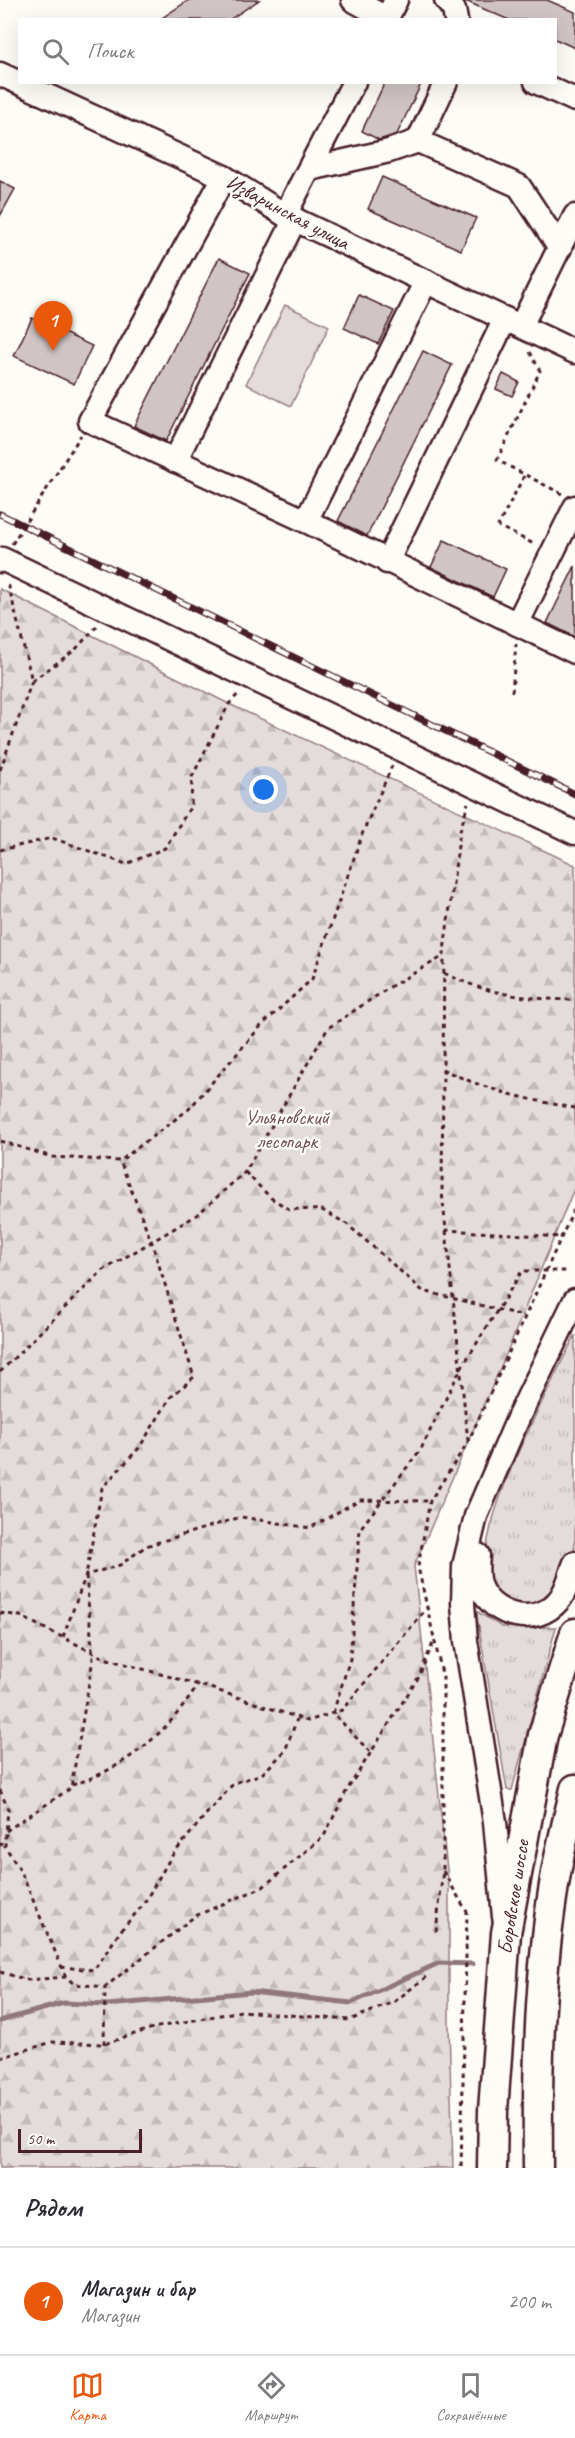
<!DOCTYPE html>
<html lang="ru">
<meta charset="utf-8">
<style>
:root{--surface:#fff;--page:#f2f2f3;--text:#2b2b33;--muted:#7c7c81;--line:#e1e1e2;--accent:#ea580c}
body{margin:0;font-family:Caveat,sans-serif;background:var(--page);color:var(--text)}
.scale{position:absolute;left:18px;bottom:15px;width:124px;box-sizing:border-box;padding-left:6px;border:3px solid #4a1f2b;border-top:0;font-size:16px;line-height:21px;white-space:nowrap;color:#4a1f2b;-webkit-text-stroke:4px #fdfcf7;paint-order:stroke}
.you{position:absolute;left:264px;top:790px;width:21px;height:21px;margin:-15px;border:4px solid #fff;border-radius:50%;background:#1a73e8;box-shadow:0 0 0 9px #1a73e833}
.badge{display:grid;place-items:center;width:39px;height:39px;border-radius:50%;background:var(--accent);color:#fff;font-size:20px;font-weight:700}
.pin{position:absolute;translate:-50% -50px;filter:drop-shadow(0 2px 3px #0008)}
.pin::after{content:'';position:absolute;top:32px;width:21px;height:18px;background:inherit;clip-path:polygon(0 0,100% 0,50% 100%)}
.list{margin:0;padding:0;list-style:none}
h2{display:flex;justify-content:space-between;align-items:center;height:78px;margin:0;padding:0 24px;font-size:26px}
h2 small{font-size:20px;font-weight:400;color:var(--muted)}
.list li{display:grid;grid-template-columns:39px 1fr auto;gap:18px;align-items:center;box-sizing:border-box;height:108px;padding:0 24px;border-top:2px solid var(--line)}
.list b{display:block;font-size:22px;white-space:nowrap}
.list p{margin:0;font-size:20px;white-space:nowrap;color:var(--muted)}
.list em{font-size:20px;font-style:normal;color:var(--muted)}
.icon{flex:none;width:33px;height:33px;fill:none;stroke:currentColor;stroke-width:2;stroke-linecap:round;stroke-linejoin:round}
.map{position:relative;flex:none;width:575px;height:2168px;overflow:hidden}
.search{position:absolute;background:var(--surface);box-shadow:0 6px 24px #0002;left:18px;right:18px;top:18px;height:66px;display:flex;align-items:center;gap:15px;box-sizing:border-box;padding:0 21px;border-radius:0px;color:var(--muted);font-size:22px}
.sheet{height:186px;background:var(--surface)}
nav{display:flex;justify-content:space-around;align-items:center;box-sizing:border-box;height:84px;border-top:2px solid var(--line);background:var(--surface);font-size:16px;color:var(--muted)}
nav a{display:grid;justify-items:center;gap:3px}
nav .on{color:var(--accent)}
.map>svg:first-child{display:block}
.grass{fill:url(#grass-tufts);stroke:#967e82;stroke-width:1.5}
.forest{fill:url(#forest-firs);stroke:#967e82;stroke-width:1.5}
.pitch{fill:#e3dcda;stroke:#967e82;stroke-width:1.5}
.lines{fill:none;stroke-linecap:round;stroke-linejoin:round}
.stream{stroke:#91777b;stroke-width:5}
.building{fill:#d0c5c4;stroke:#4a1f2b;stroke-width:1.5}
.minor-casing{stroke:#4a1f2b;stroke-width:27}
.major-casing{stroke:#4a1f2b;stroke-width:33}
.path{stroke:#4a1f2b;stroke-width:3;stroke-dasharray:4.5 4.5;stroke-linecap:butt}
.minor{stroke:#fdfcf7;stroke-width:22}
.major{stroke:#fdfcf7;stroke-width:28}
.rail-casing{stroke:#4a1f2b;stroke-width:7}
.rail{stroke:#fdfcf7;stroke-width:4.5;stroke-dasharray:14;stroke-linecap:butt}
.labels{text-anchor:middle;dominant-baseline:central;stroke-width:5;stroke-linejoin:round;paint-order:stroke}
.street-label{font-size:21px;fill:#4a1f2b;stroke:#fdfcf7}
.park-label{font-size:21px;fill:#704e57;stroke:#fdfcf7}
</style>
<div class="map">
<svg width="575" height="2168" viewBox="0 0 575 2168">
<defs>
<pattern id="grass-tufts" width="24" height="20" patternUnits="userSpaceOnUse" patternTransform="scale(1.5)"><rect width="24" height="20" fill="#e3dcda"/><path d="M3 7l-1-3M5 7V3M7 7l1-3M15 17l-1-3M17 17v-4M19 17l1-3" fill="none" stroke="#c4bcbb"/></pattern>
<pattern id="forest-firs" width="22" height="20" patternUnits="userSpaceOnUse" patternTransform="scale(1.5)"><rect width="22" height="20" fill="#e3dcda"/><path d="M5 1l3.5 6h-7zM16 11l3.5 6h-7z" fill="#c4bcbb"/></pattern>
</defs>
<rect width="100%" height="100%" fill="#fdfcf7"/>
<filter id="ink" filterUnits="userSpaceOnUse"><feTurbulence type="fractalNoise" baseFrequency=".0167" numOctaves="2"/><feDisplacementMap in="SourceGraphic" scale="12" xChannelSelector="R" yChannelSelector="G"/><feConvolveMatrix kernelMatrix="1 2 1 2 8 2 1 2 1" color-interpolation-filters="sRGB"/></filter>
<g filter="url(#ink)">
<g class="grass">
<path d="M575 1335C575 1385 575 1435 575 1485 575 1504 575 1527 575 1545 572 1557 564 1581 555 1590 525 1619 488 1603 486 1563 483 1509 550 1387 575 1335Z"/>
<polygon points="476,1611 502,1627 556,1627 512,1790 507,1790"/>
</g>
<polygon class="forest" points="0,589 229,704 575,865 575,1186 505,1357 414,1566 449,1888 449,2025 453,2168 0,2168"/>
<polygon class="pitch" points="285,305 329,326 291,406 246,384"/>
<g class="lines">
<polyline class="stream" points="0,2021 64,2003 107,2005 251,1992 351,2003 439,1963 473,1964"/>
</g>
<g class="building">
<polygon points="189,0 259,0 229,20 159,20"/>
<polygon points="463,0 547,0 575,12 575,48 555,39 555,20 509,20"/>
<polygon points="385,82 422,82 397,134 379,140 362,131"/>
<polygon points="382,177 476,218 461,250 368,209"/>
<polygon points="0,181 15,189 0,216"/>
<polygon points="219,258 250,273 166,441 134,426"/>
<polygon points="359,295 394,311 378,344 344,328"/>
<polygon points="32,318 92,346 74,384 14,356"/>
<polygon points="423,351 452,365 367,536 338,521"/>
<polygon points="503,374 519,382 512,396 496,389"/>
<polygon points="444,540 506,569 493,597 431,567"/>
<polygon points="575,566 575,637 547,623"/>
</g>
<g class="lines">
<defs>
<g id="minor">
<polyline points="353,0 386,18"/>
<polyline points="446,0 454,10 456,20"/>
<polyline points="386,20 396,0"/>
<polyline points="0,74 224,177 285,215 575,352"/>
<polyline points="446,82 418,141 519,186 560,248"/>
<polyline points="536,82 575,100"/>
<polyline points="310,169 389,151 418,141"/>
<polyline points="224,177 90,421 306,521 575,652"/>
<polyline points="285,215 354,82"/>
<polyline points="521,326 575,216"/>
<polyline points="175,461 295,219"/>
<polyline points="306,521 426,281"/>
<polyline points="0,561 2,559 575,833"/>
<polyline points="387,562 505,319"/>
<polyline points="517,624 575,507"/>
<path d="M478 1555C477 1566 476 1577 480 1587 493 1617 536 1627 558 1601 567 1592 570 1575 575 1563"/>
<polyline points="504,1917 495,1822 466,1641 463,1604 464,1566 476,1516 519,1416 575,1300"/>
</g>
<g id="major">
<polyline points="492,2168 493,2111 506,1933 543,1735 575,1633"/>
<path d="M538 2168C537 2072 539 1974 555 1879 560 1848 568 1819 575 1789"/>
</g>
</defs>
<use href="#minor" class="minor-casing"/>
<use href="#major" class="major-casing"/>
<g class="path">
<polyline points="530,352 540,371 497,460 562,494"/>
<polyline points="524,476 498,526 534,544"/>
<polyline points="12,544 81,435"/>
<polyline points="32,681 75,650 97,626"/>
<polyline points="512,692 516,644"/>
<polyline points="0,770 32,681 8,583"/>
<polyline points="0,850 52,838 126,864 165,848 191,806 192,777 229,704 239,693"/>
<path d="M444 973C489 995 526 999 575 1000"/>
<path d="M442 1069C485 1090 529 1100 575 1108"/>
<polyline points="0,1141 52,1157 120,1161 189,1109 261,1026 312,979 363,832 392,766"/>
<polyline points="245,1172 271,1198 289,1209 322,1210 347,1224 423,1291 524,1316"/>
<polyline points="445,1230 560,1237"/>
<polyline points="0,1372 102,1271 197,1215 245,1172 328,1028 393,985 444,956"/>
<polyline points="468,1441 442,1192 444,951 460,831 468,803"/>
<polyline points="0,1613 20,1616 104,1658 210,1688 308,1721 342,1710 427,1608"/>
<polyline points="63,1637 86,1575 120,1565 146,1546 241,1517 310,1528 359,1500 430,1501"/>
<polyline points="370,1752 333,1713 350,1659 360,1529 421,1449 460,1370 522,1271 569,1271"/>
<path d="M72 1785C125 1769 169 1731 198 1685"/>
<polyline points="0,1790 8,1809 5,1846 21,1872 66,1977 74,1984 105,1987 195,1916 263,1887 324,1836 347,1790 418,1678 434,1641"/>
<polyline points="6,1831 71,1788 93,1659 86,1575 102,1488 139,1448 171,1397 194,1377 152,1243 120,1161"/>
<polyline points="0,1846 5,1837"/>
<polyline points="443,1871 467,1912 461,2168"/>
<polyline points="436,1932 443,1870 443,1678 418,1567 430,1501 468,1442 575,1207"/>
<polyline points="61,1967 94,1970 122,1929 143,1905 171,1857 208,1812 234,1783 262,1774 285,1751 297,1719"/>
<polyline points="0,1972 28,1980 66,1977"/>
<polyline points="104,2044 105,1987"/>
<polyline points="0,2058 52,2042 104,2044 153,2028 241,2011 350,2020 394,2002 426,1977"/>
</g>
<use href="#minor" class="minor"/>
<use href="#major" class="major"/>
<defs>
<polyline id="rail" points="0,514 575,794"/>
</defs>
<use href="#rail" class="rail-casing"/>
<use href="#rail" class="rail"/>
</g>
</g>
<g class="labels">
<g class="street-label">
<text transform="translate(288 212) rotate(28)">Изваринская улица</text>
<text transform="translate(513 1897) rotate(-81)">Боровское шоссе</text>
</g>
<g class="park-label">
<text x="287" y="1117">Ульяновский<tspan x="287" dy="24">лесопарк</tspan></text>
</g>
</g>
</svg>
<div class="scale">50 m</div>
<div class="you"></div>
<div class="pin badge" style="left:53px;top:351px">1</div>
<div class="search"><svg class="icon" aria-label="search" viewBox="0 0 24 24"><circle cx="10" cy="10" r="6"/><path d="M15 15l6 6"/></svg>Поиск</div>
</div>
<section class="sheet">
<h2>Рядом<small></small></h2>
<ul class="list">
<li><span class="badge">1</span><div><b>Магазин и бар</b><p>Магазин</p></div><em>200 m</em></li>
</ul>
</section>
<nav>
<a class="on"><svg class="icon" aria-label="map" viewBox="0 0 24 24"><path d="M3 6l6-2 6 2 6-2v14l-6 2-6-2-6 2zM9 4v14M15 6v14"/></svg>Карта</a>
<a><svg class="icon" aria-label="directions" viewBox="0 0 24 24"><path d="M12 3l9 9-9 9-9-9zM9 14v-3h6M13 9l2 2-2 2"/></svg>Маршрут</a>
<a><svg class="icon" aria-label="saved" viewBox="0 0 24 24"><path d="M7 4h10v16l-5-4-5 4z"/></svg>Сохранённые</a>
</nav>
